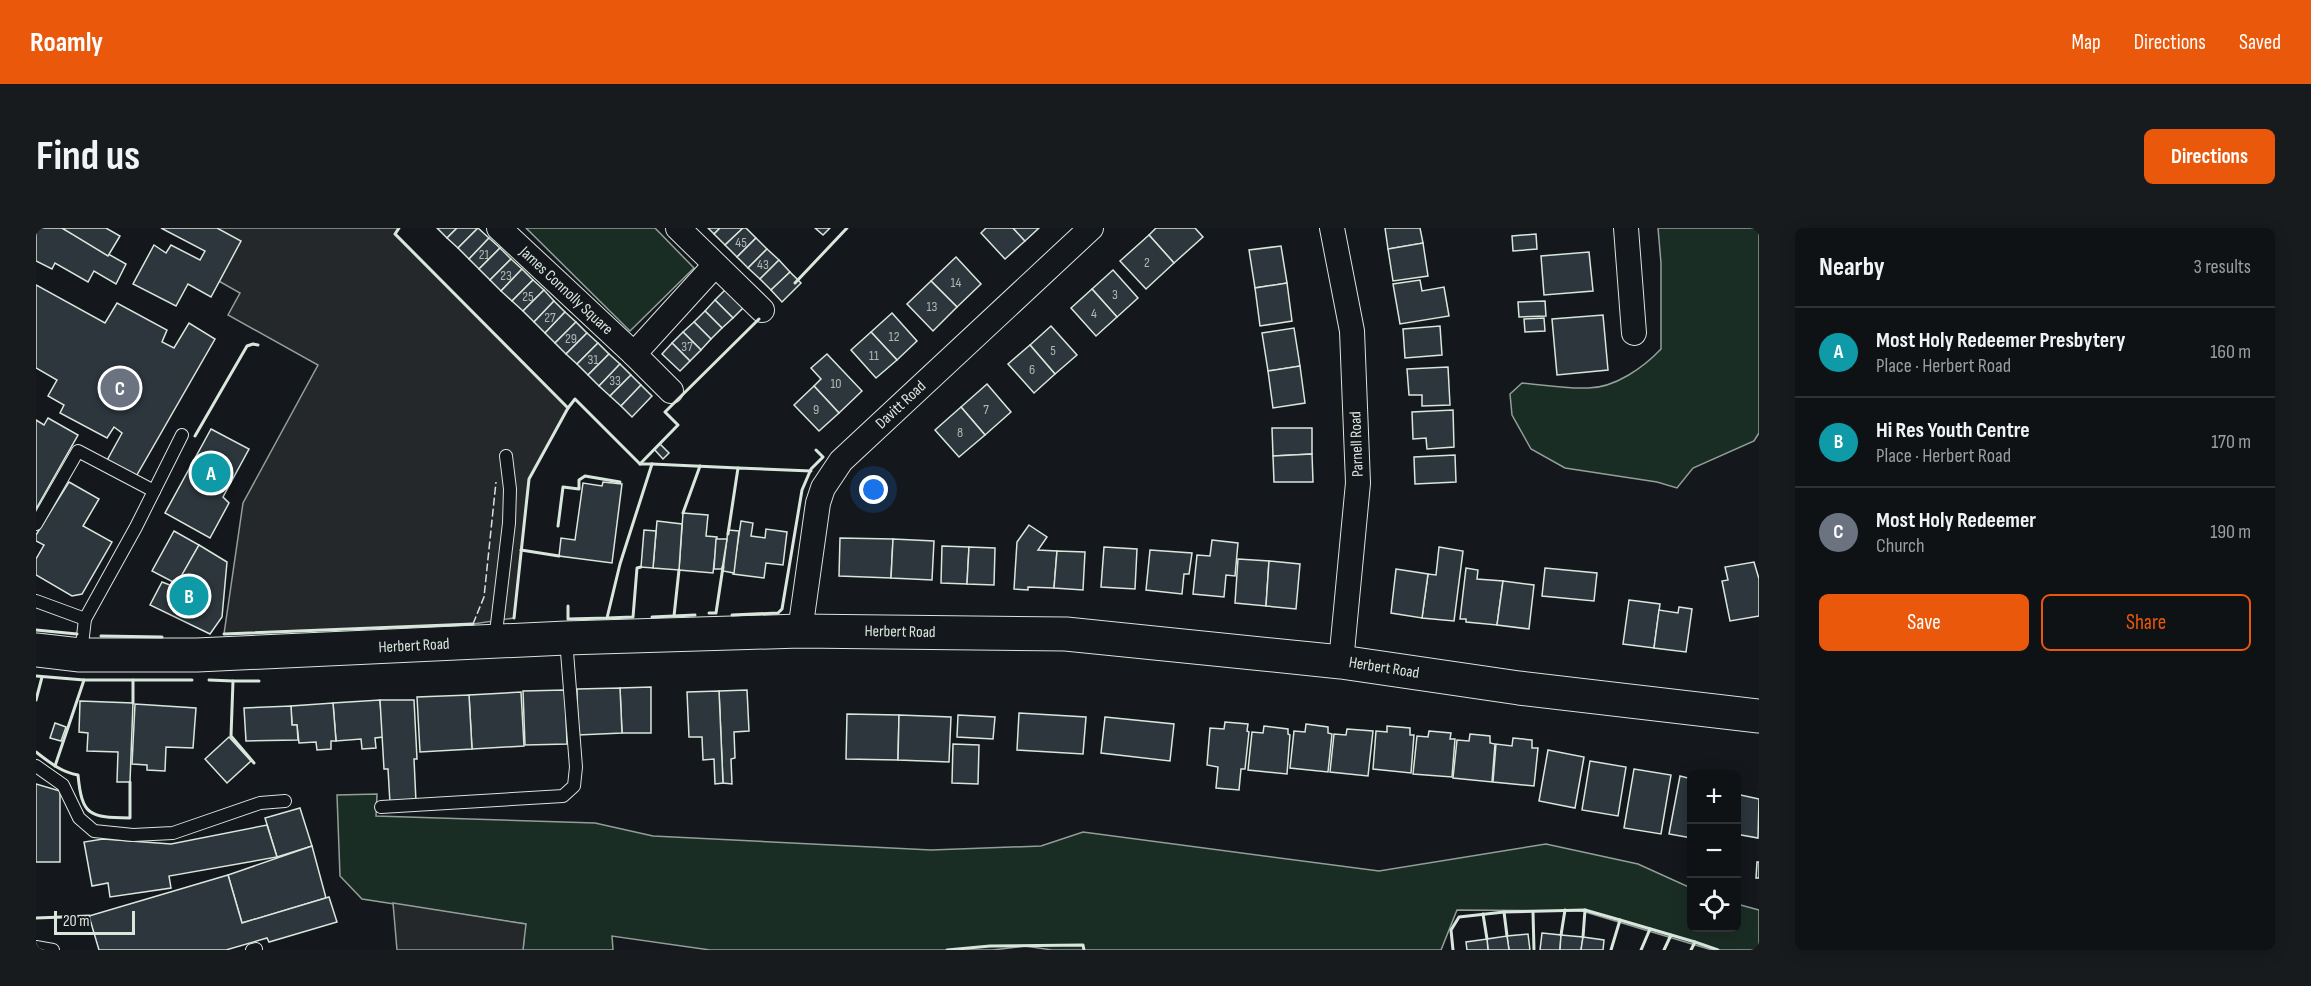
<!DOCTYPE html>
<meta charset="utf-8">
<style>
:root{--surface:#0f1215;--page:#181b1e;--text:#f1f3f6;--muted:#9b9ea0;--line:#2f3234;--accent:#ea580c}
body{margin:0;font-family:"Sofia Sans Condensed",sans-serif;background:var(--page);color:var(--text)}
.controls{position:absolute;right:18px;bottom:18px;display:grid;overflow:hidden;border-radius:9px;box-shadow:0 3px 15px #0003}
.controls button{width:54px;height:54px;display:grid;place-items:center;padding:0;border:0;border-bottom:2px solid var(--line);background:var(--surface);color:var(--text);font:30px sans-serif}
.scale{position:absolute;left:18px;bottom:15px;width:81px;box-sizing:border-box;padding-left:6px;border:3px solid #d8e6dc;border-top:0;font-size:16px;line-height:21px;white-space:nowrap;color:#d8e6dc;-webkit-text-stroke:4px #14181c;paint-order:stroke}
.you{position:absolute;left:838px;top:262px;width:21px;height:21px;margin:-15px;border:4px solid #fff;border-radius:50%;background:#1a73e8;box-shadow:0 0 0 9px #1a73e833}
.badge{display:grid;place-items:center;width:39px;height:39px;border-radius:50%;background:var(--accent);color:#fff;font-size:20px;font-weight:700}
.pin{position:absolute;translate:-50% -50%;border:3px solid #fff;box-shadow:0 2px 6px #0006}
.list{margin:0;padding:0;list-style:none}
h2{display:flex;justify-content:space-between;align-items:center;height:78px;margin:0;padding:0 24px;font-size:26px}
h2 small{font-size:20px;font-weight:400;color:var(--muted)}
.list li{display:grid;grid-template-columns:39px 1fr auto;gap:18px;align-items:center;box-sizing:border-box;height:90px;padding:0 24px;border-top:2px solid var(--line)}
.list b{display:block;font-size:22px;white-space:nowrap}
.list p{margin:0;font-size:20px;white-space:nowrap;color:var(--muted)}
.list em{font-size:20px;font-style:normal;color:var(--muted)}
.actions{display:flex;gap:12px;padding:18px 24px}
.actions a{flex:1;padding:14px 0;border:2px solid var(--accent);border-radius:9px;text-align:center;font-size:21px;color:var(--accent)}
.actions .main{background:var(--accent);color:#fff}
.icon{flex:none;width:33px;height:33px;fill:none;stroke:currentColor;stroke-width:2;stroke-linecap:round;stroke-linejoin:round}
.map{position:relative;flex:none;width:1723px;height:722px;overflow:hidden;border-radius:9px}
header{display:flex;align-items:center;gap:36px;box-sizing:border-box;height:84px;padding:0 30px;background:var(--accent);color:#fff}
header strong{font-size:28px}
nav{display:flex;gap:33px;margin-inline-start:auto;font-size:21px}
.intro{display:flex;align-items:center;justify-content:space-between;box-sizing:border-box;height:144px;padding:0 36px}
h1{margin:0;font-size:42px}
.button{padding:15px 27px;border-radius:9px;background:var(--accent);color:#fff;font-size:21px;font-weight:700}
main{display:flex;gap:36px;padding:0 36px}
aside{flex:1;background:var(--surface);border-radius:9px;box-shadow:0 3px 15px #0003}
.map>svg:first-child{display:block}
.green{fill:#1a2d24;stroke:#939e99;stroke-width:1.5}
.parking{fill:#24282b;stroke:#939e99;stroke-width:1.5}
.building{fill:#2c363c;stroke:#d8e6dc;stroke-width:1.5}
.lines{fill:none;stroke-linecap:round;stroke-linejoin:round}
.lane-casing{stroke:#d8e6dc;stroke-width:14}
.street-casing{stroke:#d8e6dc;stroke-width:26}
.secondary-casing{stroke:#d8e6dc;stroke-width:35}
.lane{stroke:#14181c;stroke-width:12}
.street{stroke:#14181c;stroke-width:24}
.secondary{stroke:#14181c;stroke-width:33}
.fence{stroke:#d8e6dc;stroke-width:1.5;stroke-dasharray:8 3;stroke-linecap:butt}
.wall{stroke:#d8e6dc;stroke-width:3}
.labels{text-anchor:middle;dominant-baseline:central;stroke-width:4.5;stroke-linejoin:round;paint-order:stroke}
.number-label{font-size:14px;fill:#adbab4}
.street-label{font-size:16px;fill:#d8e6dc;stroke:#14181c}
</style>
<header>
<strong>Roamly</strong>
<nav><a>Map</a><a>Directions</a><a>Saved</a></nav>
</header>
<div class="intro"><h1>Find us</h1><a class="button">Directions</a></div>
<main>
<div class="map">
<svg width="1723" height="722" viewBox="0 0 1723 722">
<rect width="100%" height="100%" fill="#14181c"/>
<g class="green">
<polygon points="490,0 619,0 658,40 594,103"/>
<path d="M1622 0H1723V205L1718 213 1657 240 1641 260 1621 254 1529 240 1495 221 1476 187 1474 166 1486 155C1508 157 1530 161 1552 160 1579 160 1608 139 1625 121V35Z"/>
<polygon points="341,566 340,588 559,595 617,608 895,622 1005,618 1047,604 1343,643 1510,616 1602,636 1655,660 1656,700 1700,700 1701,676 1723,682 1723,722 1676,722 1546,683 1421,682 1405,722 1016,722 989,718 957,722 674,722 576,708 577,722 487,722 489,696 326,671 304,648 301,567"/>
</g>
<g class="parking">
<polygon points="181,0 363,0 360,6 532,180 493,251 478,390 437,396 188,406 207,275 282,137 192,87 204,65 181,52 179,5"/>
<polygon points="357,675 490,696 487,722 361,722"/>
</g>
<g class="building">
<polygon points="0,0 26,0 90,36 80,56 58,43 52,54 19,35 16,41 0,33"/>
<polygon points="26,0 70,0 84,8 72,28"/>
<polygon points="125,0 181,0 205,13 175,69 152,56 140,78 97,56 118,17 130,25 135,17 164,32 169,23"/>
<polygon points="401,0 421,0 411,10"/>
<polygon points="421,0 442,0 422,20 411,10"/>
<polygon points="442,0 453,10 433,31 422,20"/>
<polygon points="672,0 684,0 678,6"/>
<polygon points="684,0 707,0 689,17 678,6"/>
<polygon points="707,0 710,0 720,10 701,29 689,17"/>
<polygon points="779,0 794,0 787,7"/>
<polygon points="950,0 977,0 989,13 969,31 945,5"/>
<polygon points="977,0 1003,0 989,13"/>
<polygon points="1120,0 1159,0 1167,9 1138,35 1113,7"/>
<polygon points="1349,0 1384,0 1387,15 1352,21"/>
<polygon points="1500,6 1501,21 1477,23 1476,8"/>
<polygon points="1113,7 1138,35 1110,61 1084,33"/>
<polygon points="453,10 464,20 443,41 433,31"/>
<polygon points="720,10 731,21 712,40 701,29"/>
<polygon points="1387,15 1392,48 1357,53 1352,21"/>
<polygon points="1245,18 1251,55 1219,60 1213,22"/>
<polygon points="464,20 475,31 454,52 443,41"/>
<polygon points="731,21 743,32 724,51 712,40"/>
<polygon points="1553,24 1557,63 1508,67 1505,28"/>
<polygon points="920,29 945,56 921,79 895,53"/>
<polygon points="475,31 486,41 465,63 454,52"/>
<polygon points="743,32 754,44 735,62 724,51"/>
<polygon points="486,41 497,52 476,73 465,63"/>
<polygon points="1077,42 1102,70 1081,89 1056,61"/>
<polygon points="754,44 765,55 746,74 735,62"/>
<polygon points="497,52 508,62 487,83 476,73"/>
<polygon points="1384,52 1386,63 1408,59 1413,88 1364,96 1357,56"/>
<polygon points="895,53 921,79 897,103 871,76"/>
<polygon points="1251,55 1256,93 1224,98 1219,60"/>
<polygon points="0,57 69,95 81,75 131,102 126,114 138,120 153,95 179,111 98,252 69,236 86,205 78,199 71,210 24,185 28,177 12,168 21,152 0,140"/>
<polygon points="690,61 708,79 697,90 679,72"/>
<polygon points="1056,61 1081,89 1060,108 1035,80"/>
<polygon points="508,62 518,73 498,94 487,83"/>
<polygon points="679,72 697,90 686,100 669,83"/>
<polygon points="518,73 529,84 509,105 498,94"/>
<polygon points="1509,73 1510,88 1483,89 1482,74"/>
<polygon points="669,83 686,100 675,111 658,94"/>
<polygon points="529,84 540,94 519,115 509,105"/>
<polygon points="856,85 881,113 861,132 835,104"/>
<polygon points="1567,87 1572,142 1521,147 1516,91"/>
<polygon points="1508,90 1509,103 1489,104 1488,91"/>
<polygon points="540,94 551,105 530,126 519,115"/>
<polygon points="658,94 675,111 665,122 647,104"/>
<polygon points="1015,98 1041,127 1019,146 994,117"/>
<polygon points="1404,98 1406,127 1369,130 1367,101"/>
<polygon points="1258,100 1264,138 1232,143 1226,105"/>
<polygon points="647,104 665,122 654,133 636,115"/>
<polygon points="835,104 861,132 840,150 815,122"/>
<polygon points="551,105 562,115 541,136 530,126"/>
<polygon points="562,115 573,126 552,147 541,136"/>
<polygon points="636,115 654,133 644,143 626,126"/>
<polygon points="994,117 1019,146 998,165 972,136"/>
<polygon points="573,126 584,136 563,158 552,147"/>
<polygon points="791,126 826,163 803,185 778,158 785,151 775,140"/>
<polygon points="584,136 595,147 574,168 563,158"/>
<polygon points="1264,138 1269,175 1237,180 1232,143"/>
<polygon points="1412,139 1414,177 1386,178 1386,167 1373,167 1371,141"/>
<polygon points="595,147 605,157 585,178 574,168"/>
<polygon points="951,156 975,184 949,207 925,179"/>
<polygon points="605,157 616,168 596,189 585,178"/>
<polygon points="778,158 803,185 783,203 758,177"/>
<polygon points="925,179 949,207 923,229 899,202"/>
<polygon points="1417,182 1418,219 1391,221 1390,210 1377,211 1376,184"/>
<polygon points="12,190 42,207 0,281 0,192 8,197"/>
<polygon points="1236,200 1276,200 1276,226 1237,228"/>
<polygon points="175,201 213,221 187,269 193,275 174,310 129,285"/>
<polygon points="624,216 633,225 627,231 618,221"/>
<polygon points="1276,226 1277,254 1238,254 1237,228"/>
<polygon points="1419,227 1420,254 1379,256 1378,229"/>
<polygon points="33,254 63,271 47,298 76,314 46,366 36,368 0,347 0,331 8,317 0,313 0,307"/>
<polygon points="567,254 586,256 576,335 523,328 525,310 539,312 547,255 566,258"/>
<polygon points="647,285 672,287 670,308 681,309 677,345 643,342"/>
<polygon points="621,293 646,296 643,342 617,340"/>
<polygon points="705,293 717,295 715,308 729,310 730,301 751,304 747,337 730,335 728,350 697,346"/>
<polygon points="993,297 1011,309 1002,322 1021,323 1018,360 992,359 992,362 978,361 981,314"/>
<polygon points="608,302 620,303 617,340 605,339"/>
<polygon points="692,302 703,303 698,345 687,343"/>
<polygon points="138,303 163,317 141,356 116,343"/>
<polygon points="804,310 857,311 855,350 803,348"/>
<polygon points="680,311 691,311 686,341 678,341"/>
<polygon points="857,311 898,313 896,352 855,350"/>
<polygon points="1176,312 1202,315 1199,348 1190,347 1188,369 1157,366 1161,327 1174,328"/>
<polygon points="163,317 191,334 186,389 174,406 114,377 126,354 139,359"/>
<polygon points="906,318 933,319 931,356 905,355"/>
<polygon points="933,319 959,320 958,357 931,356"/>
<polygon points="1068,319 1101,321 1099,361 1065,359"/>
<polygon points="1403,319 1427,323 1418,393 1386,390 1392,346 1400,347"/>
<polygon points="1114,322 1156,325 1153,346 1148,346 1146,366 1110,362"/>
<polygon points="1021,323 1049,324 1047,362 1018,360"/>
<polygon points="1202,331 1233,333 1230,378 1199,375"/>
<polygon points="1233,333 1264,336 1260,381 1230,378"/>
<polygon points="1718,334 1723,351 1723,388 1694,393 1686,353 1692,352 1689,339"/>
<polygon points="1430,340 1442,342 1441,351 1467,353 1461,397 1430,394 1430,391 1424,391"/>
<polygon points="1509,340 1561,345 1558,373 1506,368"/>
<polygon points="1360,341 1392,346 1386,390 1355,385"/>
<polygon points="1467,353 1498,357 1493,401 1461,397"/>
<polygon points="1593,372 1624,376 1618,420 1587,416"/>
<polygon points="1643,379 1656,381 1650,424 1618,420 1623,382 1642,385"/>
<polygon points="615,459 615,505 586,505 584,460"/>
<polygon points="584,460 586,505 542,507 541,461"/>
<polygon points="529,462 531,516 489,517 487,463"/>
<polygon points="711,462 713,503 698,504 699,530 695,531 696,556 687,555 683,463"/>
<polygon points="683,463 687,555 679,556 678,531 667,532 666,509 653,509 651,464"/>
<polygon points="485,464 488,518 436,521 433,467"/>
<polygon points="433,467 436,521 384,524 381,469"/>
<polygon points="344,472 347,509 339,510 340,520 326,521 325,511 300,513 297,475"/>
<polygon points="344,472 378,472 381,531 378,531 380,574 354,575 352,541 348,541"/>
<polygon points="44,473 97,475 94,554 81,554 82,524 51,523 52,505 43,504"/>
<polygon points="297,475 300,513 295,513 295,521 281,522 280,514 263,515 261,497 256,497 255,478"/>
<polygon points="99,476 160,480 157,520 130,519 129,543 111,542 111,537 96,536"/>
<polygon points="255,478 256,497 261,497 262,512 210,513 208,480"/>
<polygon points="983,485 1050,489 1047,526 981,522"/>
<polygon points="811,486 863,487 862,532 810,531"/>
<polygon points="863,487 915,489 913,534 862,532"/>
<polygon points="922,487 959,489 957,511 921,509"/>
<polygon points="1069,489 1138,496 1134,533 1065,525"/>
<polygon points="1189,494 1212,496 1211,503 1213,504 1209,541 1205,541 1203,562 1180,560 1182,539 1171,537 1174,500 1188,501"/>
<polygon points="19,495 30,499 25,513 14,510"/>
<polygon points="1270,496 1292,499 1292,505 1296,506 1292,544 1254,540 1258,503 1269,504"/>
<polygon points="1228,498 1252,501 1252,506 1254,507 1251,546 1212,542 1216,504 1227,505"/>
<polygon points="1351,498 1374,500 1374,507 1378,507 1375,545 1337,541 1340,503 1351,504"/>
<polygon points="1311,501 1337,503 1332,548 1294,544 1298,506 1310,507"/>
<polygon points="1393,503 1415,505 1414,511 1419,511 1416,549 1377,546 1381,508 1392,509"/>
<polygon points="1434,506 1454,508 1454,515 1459,516 1456,554 1417,550 1421,512 1433,513"/>
<polygon points="193,509 215,533 191,555 169,531"/>
<polygon points="1477,510 1496,512 1496,520 1502,520 1498,558 1457,554 1460,516 1476,518"/>
<polygon points="917,516 943,517 942,556 916,555"/>
<polygon points="1512,522 1548,529 1539,580 1503,573"/>
<polygon points="1554,533 1590,539 1582,588 1546,582"/>
<polygon points="1598,541 1635,547 1625,606 1588,600"/>
<polygon points="1644,548 1656,551 1656,610 1633,606"/>
<polygon points="0,556 24,563 24,634 0,634"/>
<polygon points="1700,566 1723,571 1722,610 1700,606"/>
<polygon points="264,580 276,618 241,629 229,590"/>
<polygon points="231,597 241,629 133,648 135,660 74,669 72,655 56,658 48,614 67,611 135,616"/>
<polygon points="276,618 290,670 206,695 192,647"/>
<polygon points="1721,634 1723,634 1723,650 1720,650"/>
<polygon points="192,647 206,695 293,669 301,694 233,714 231,710 190,722 63,722 53,688"/>
<polygon points="1506,705 1525,707 1524,722 1504,722"/>
<polygon points="1492,706 1494,722 1473,722 1471,708"/>
<polygon points="1525,707 1547,709 1545,722 1524,722"/>
<polygon points="1471,708 1473,722 1452,722 1451,711"/>
<polygon points="1547,709 1568,712 1567,722 1545,722"/>
<polygon points="1451,711 1452,722 1431,722 1430,714"/>
</g>
<g class="lines">
<defs>
<g id="lane">
<polyline points="0,296 42,223 118,263"/>
<polyline points="0,373 49,391"/>
<polyline points="459,413 473,295 474,261 470,228"/>
<polyline points="45,425 49,391 100,299 146,207"/>
<polyline points="0,538 27,557 43,590 58,603 97,607 137,605 224,575 249,573"/>
<polyline points="345,579 527,568 538,558 540,539 530,411"/>
<polyline points="0,719 17,722"/>
<polyline points="216,722 220,721"/>
</g>
<g id="street">
<polyline points="463,0 598,126 679,37"/>
<polyline points="642,0 726,82"/>
<polyline points="1296,0 1316,103 1322,255 1305,434"/>
<polyline points="1590,0 1598,105"/>
<polyline points="598,126 635,163"/>
<polyline points="764,403 782,275 787,260 805,233 1055,0"/>
</g>
<polyline id="secondary" points="0,422 44,427 161,427 530,410 764,403 1030,406 1305,434 1483,460 1723,488"/>
</defs>
<use href="#lane" class="lane-casing"/>
<use href="#street" class="street-casing"/>
<use href="#secondary" class="secondary-casing"/>
<use href="#lane" class="lane"/>
<use href="#street" class="street"/>
<use href="#secondary" class="secondary"/>
<polyline class="fence" points="437,396 448,369 460,254"/>
<g class="wall">
<polyline points="363,0 359,6 532,180 539,171 604,236 642,197 629,184 723,91"/>
<polyline points="759,55 811,0"/>
<polyline points="159,208 211,118 217,116 222,117"/>
<polyline points="616,236 702,240"/>
<polyline points="647,285 664,238"/>
<polyline points="522,298 527,259 543,261 543,252 549,248 584,254"/>
<polyline points="692,306 702,240 775,243"/>
<polyline points="485,322 523,328"/>
<polyline points="532,378 532,391 571,390 584,336 616,236 604,236"/>
<polyline points="673,385 680,385 687,339"/>
<polyline points="696,387 742,385 746,381 766,262 775,241 787,229 780,222"/>
<polyline points="638,388 643,342"/>
<polyline points="616,389 659,387"/>
<polyline points="478,390 493,251 532,180"/>
<polyline points="571,390 597,389 601,340 605,339"/>
<polyline points="0,402 41,406"/>
<polyline points="188,406 437,396"/>
<polyline points="65,408 126,409"/>
<polyline points="0,448 48,452 97,452 97,475"/>
<polyline points="97,452 156,452"/>
<polyline points="173,452 197,453 195,508 218,535"/>
<polyline points="197,453 223,453"/>
<polyline points="0,472 6,449"/>
<path d="M0 524C13 534 25 544 42 547 46 589 54 589 94 590V554"/>
<polyline points="19,538 48,452"/>
<polyline points="1468,684 1471,708"/>
<polyline points="1497,684 1498,722"/>
<polyline points="1447,686 1451,711"/>
<polyline points="0,690 53,688"/>
<polyline points="1584,692 1659,714 1655,722"/>
<polyline points="1525,707 1529,682"/>
<polyline points="1547,709 1549,682"/>
<polyline points="1659,714 1682,722"/>
<polyline points="911,722 954,718 1047,717 1048,722"/>
<polyline points="1417,722 1415,702 1423,689 1468,684 1549,682 1584,692 1575,722"/>
<polyline points="1605,722 1614,701"/>
<polyline points="1628,722 1635,707"/>
</g>
</g>
<g class="labels">
<g class="number-label">
<text x="705" y="14">45</text>
<text x="448" y="26">21</text>
<text x="1111" y="34">2</text>
<text x="727" y="36">43</text>
<text x="470" y="47">23</text>
<text x="920" y="54">14</text>
<text x="1079" y="66">3</text>
<text x="492" y="68">25</text>
<text x="896" y="78">13</text>
<text x="1058" y="85">4</text>
<text x="514" y="89">27</text>
<text x="858" y="108">12</text>
<text x="535" y="110">29</text>
<text x="651" y="118">37</text>
<text x="1017" y="122">5</text>
<text x="838" y="127">11</text>
<text x="557" y="131">31</text>
<text x="996" y="141">6</text>
<text x="579" y="152">33</text>
<text x="800" y="155">10</text>
<text x="780" y="181">9</text>
<text x="950" y="181">7</text>
<text x="924" y="204">8</text>
</g>
<g class="street-label">
<text transform="translate(530 63) rotate(43)">James Connolly Square</text>
<text transform="translate(865 177) rotate(-43)">Davitt Road</text>
<text transform="translate(1321 216) rotate(-92)">Parnell Road</text>
<text transform="translate(864 404) rotate(1)">Herbert Road</text>
<text transform="translate(378 418) rotate(-3)">Herbert Road</text>
<text transform="translate(1348 440) rotate(9)">Herbert Road</text>
</g>
</g>
</svg>
<div class="controls">
<button>+</button>
<button>−</button>
<button><svg class="icon" aria-label="locate" viewBox="0 0 24 24"><circle cx="12" cy="12" r="6"/><path d="M12 2v4M12 18v4M2 12h4M18 12h4"/></svg></button>
</div>
<div class="scale">20 m</div>
<div class="you"></div>
<div class="pin badge" style="left:175px;top:245px;background:#0f9aa8">A</div>
<div class="pin badge" style="left:153px;top:368px;background:#0f9aa8">B</div>
<div class="pin badge" style="left:84px;top:160px;background:#6b7280">C</div>
</div>
<aside>
<h2>Nearby<small>3 results</small></h2>
<ul class="list">
<li><span class="badge" style="background:#0f9aa8">A</span><div><b>Most Holy Redeemer Presbytery</b><p>Place · Herbert Road</p></div><em>160 m</em></li>
<li><span class="badge" style="background:#0f9aa8">B</span><div><b>Hi Res Youth Centre</b><p>Place · Herbert Road</p></div><em>170 m</em></li>
<li><span class="badge" style="background:#6b7280">C</span><div><b>Most Holy Redeemer</b><p>Church</p></div><em>190 m</em></li>
</ul>
<div class="actions"><a class="main">Save</a><a>Share</a></div>
</aside>
</main>
